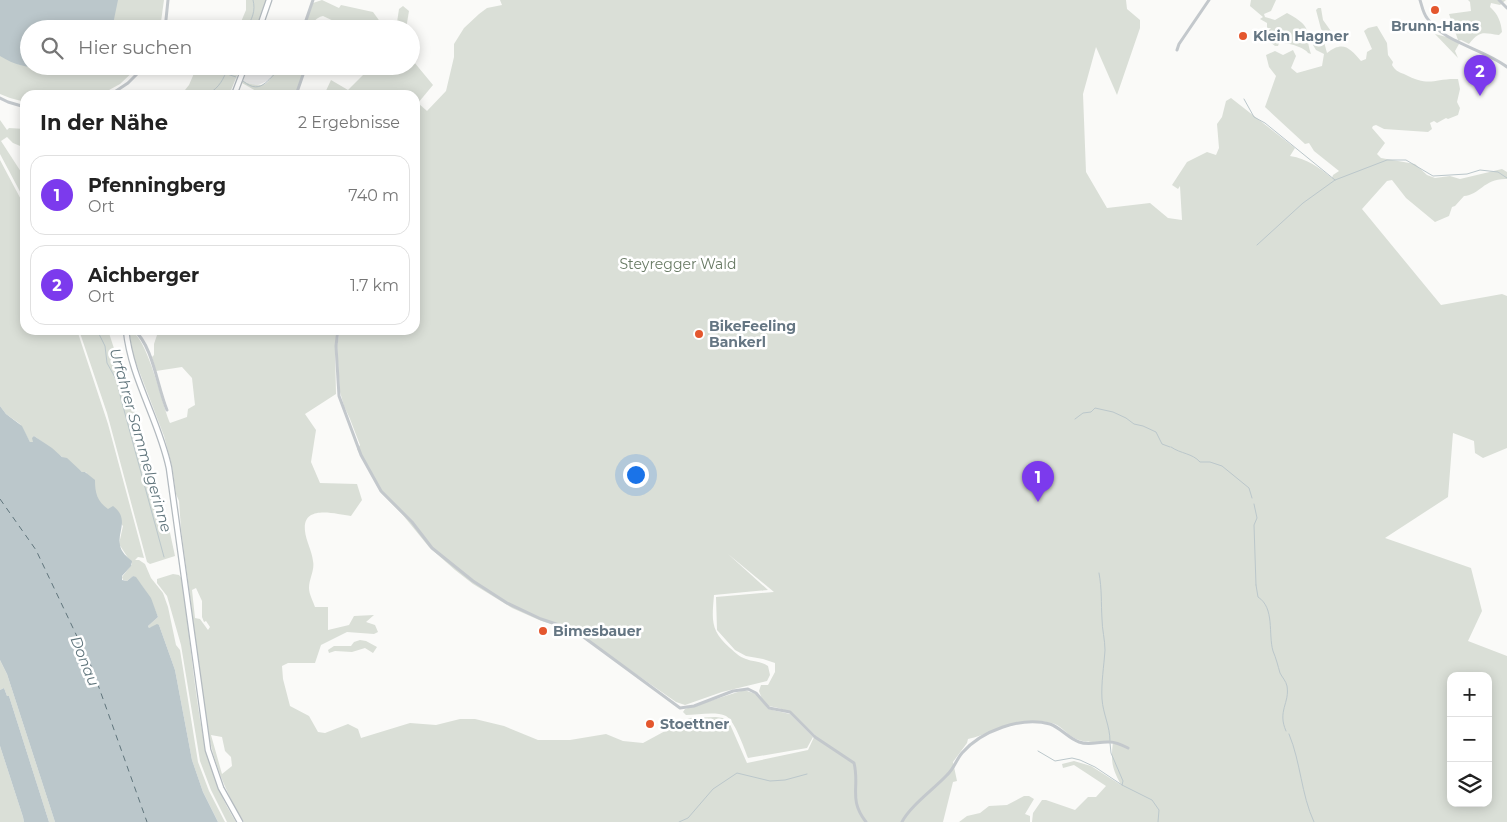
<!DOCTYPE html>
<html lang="de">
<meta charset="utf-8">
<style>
:root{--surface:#fff;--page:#f6f6f6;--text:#222;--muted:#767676;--line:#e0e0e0;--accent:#7c3aed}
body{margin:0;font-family:Montserrat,sans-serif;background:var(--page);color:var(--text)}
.controls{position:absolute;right:15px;bottom:15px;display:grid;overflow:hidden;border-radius:10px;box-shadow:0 2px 12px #0003}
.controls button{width:45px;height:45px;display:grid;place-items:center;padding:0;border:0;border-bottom:1px solid var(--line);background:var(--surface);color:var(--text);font:25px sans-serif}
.you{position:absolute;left:635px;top:474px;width:18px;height:18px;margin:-12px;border:4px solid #fff;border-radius:50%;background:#1a73e8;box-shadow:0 0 0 8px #1a73e833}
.badge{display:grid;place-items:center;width:32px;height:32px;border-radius:50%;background:var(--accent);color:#fff;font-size:16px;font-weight:700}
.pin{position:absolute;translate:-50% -41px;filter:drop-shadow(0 1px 2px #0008)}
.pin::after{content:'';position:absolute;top:26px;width:18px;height:15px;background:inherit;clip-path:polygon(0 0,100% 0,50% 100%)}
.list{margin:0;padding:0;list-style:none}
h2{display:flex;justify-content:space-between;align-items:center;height:65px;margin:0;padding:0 20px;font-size:21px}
h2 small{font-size:16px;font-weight:400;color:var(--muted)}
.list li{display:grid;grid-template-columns:32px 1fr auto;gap:15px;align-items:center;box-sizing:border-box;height:80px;margin:0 10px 10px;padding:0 10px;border:1px solid var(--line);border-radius:15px}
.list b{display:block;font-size:19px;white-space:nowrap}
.list p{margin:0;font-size:16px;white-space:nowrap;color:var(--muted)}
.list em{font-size:16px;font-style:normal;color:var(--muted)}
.icon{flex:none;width:28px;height:28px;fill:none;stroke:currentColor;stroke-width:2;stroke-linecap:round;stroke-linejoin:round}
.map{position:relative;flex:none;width:1507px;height:822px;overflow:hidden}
.search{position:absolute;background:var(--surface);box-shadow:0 2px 12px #0003;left:20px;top:20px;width:400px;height:55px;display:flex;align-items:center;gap:12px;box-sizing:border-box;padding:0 18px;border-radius:28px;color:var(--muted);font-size:19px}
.panel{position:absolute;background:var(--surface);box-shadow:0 2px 12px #0003;left:20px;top:90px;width:400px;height:245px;border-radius:15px}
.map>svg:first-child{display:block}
.built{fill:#e8e9e9}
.green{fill:#dadfd7;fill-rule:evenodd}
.water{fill:#bbc7cb}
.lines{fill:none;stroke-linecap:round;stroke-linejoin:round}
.stream{stroke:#bbc7cb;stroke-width:1}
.ferry{stroke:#60757c;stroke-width:1;stroke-dasharray:6 5;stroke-linecap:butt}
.secondary-casing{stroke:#b3babf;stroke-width:7}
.street{stroke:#c3c8cc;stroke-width:3}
.secondary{stroke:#fff;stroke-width:4.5}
.poi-dot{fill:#e4572e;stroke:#fff;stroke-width:2}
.labels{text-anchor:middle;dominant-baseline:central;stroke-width:5;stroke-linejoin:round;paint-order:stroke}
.poi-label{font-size:14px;font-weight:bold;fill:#657683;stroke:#fff;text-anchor:start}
.park-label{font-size:14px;fill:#687a64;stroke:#fff}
.water-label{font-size:15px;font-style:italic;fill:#60757c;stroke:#fff}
</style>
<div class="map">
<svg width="1507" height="822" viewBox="0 0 1507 822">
<rect width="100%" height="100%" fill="#fafaf8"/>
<polygon class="built" points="248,66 275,66 273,76 269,80 256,86 243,81"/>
<g class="green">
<polygon points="0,0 164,0 160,29 29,29 29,66 139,66 120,84 100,95 25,95 25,102 10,98 0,94"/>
<polygon points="246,0 267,0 256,29 238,29 246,10"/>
<path d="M322 0 339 8 341 5 373 12 381 23 385 22 390 29C367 29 344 27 323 16 315 18 313 22 311 29H304L313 3Z"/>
<path d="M500 0H1126L1127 9 1140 20V28L1117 95 1096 47 1083 94 1086 172 1107 208 1150 203 1168 218 1182 220 1180 186 1178 189 1172 185 1187 162 1207 152 1216 155 1219 148 1217 124 1222 117 1226 101 1231 98 1295 148 1290 156C1308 159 1318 167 1332 178L1333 175 1339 171 1314 151 1309 143 1305 144 1265 107 1276 76 1269 67 1266 55 1275 51 1283 55 1293 50 1296 56 1291 68 1297 73 1322 66 1324 54 1316 50 1313 45 1316 40H1323L1326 36 1321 29 1316 10 1318 8H1321L1323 20 1333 34V38L1330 41 1324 42 1327 53C1343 40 1350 48 1361 61L1366 59 1367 52 1372 49 1364 31 1368 28 1377 26 1387 43 1388 55 1393 62 1392 65C1395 70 1398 72 1404 74 1431 88 1433 78 1458 79L1460 89 1457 102 1460 108 1458 115 1448 119 1446 118 1437 123 1434 121 1430 123 1432 129 1428 132 1384 129 1376 125 1373 126 1372 128 1385 143 1377 154 1381 158 1415 164 1427 175 1435 178 1450 176 1460 179 1502 169 1507 172V179C1484 178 1480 195 1464 196L1455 206 1452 207 1449 216 1435 222 1406 198 1392 180 1387 181 1362 209 1441 305 1502 294 1507 296V448L1483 458 1475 453 1474 441 1453 433 1448 497 1385 538 1471 568 1482 611 1468 641 1507 656V822H1032L1033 813 1042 800H1046L1075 810 1088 797H1096L1106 786 1074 765 1063 768 1062 764 1074 761 1091 766 1121 785C1111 766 1111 761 1113 741 1098 741 1084 745 1071 736 1065 732 1060 725 1052 723 1023 716 995 733 968 739L967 743 953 762 957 781 953 782 943 822H244C226 794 215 765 208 733L181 529 179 501 176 494 172 466 164 436 133 355 129 330C147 334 162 404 170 423L187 417 188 409 195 405 192 378 182 367 156 371 152 357 154 355V344L157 335 153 330H338L335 348 336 394 305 414 316 430 311 462 320 483 357 484 362 500 351 516C335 514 302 504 305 531 306 541 312 551 313 561 315 570 309 579 309 588 309 594 313 601 315 607H328V630L349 625 354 616 374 615 366 622 375 625 378 632 374 634 347 632 321 645 315 663H288L282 666 283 679 290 706 309 716 318 732 325 733 348 724 358 729 361 738 410 723 436 725 460 719H475L504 726 538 740H570L606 734 623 741 643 743 689 718 716 717 723 718 729 722 747 763 808 750 815 735C798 719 792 709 768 706L762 699 759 691 761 685H768L775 672V663L763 659 746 656 735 650 717 630 716 597 774 592 728 554 768 590 714 595C712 620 710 630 730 648 735 652 739 657 746 659 753 662 761 661 768 666L770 675 767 681 722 692 685 705 676 702 577 633 539 620 512 608 473 584 455 570 429 547 402 514 381 493 357 449 360 445 350 419 344 406 340 392 337 346 340 330H415V95H324L331 80 348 90 365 73 382 66H411V54L414 62 433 85 418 103 427 111 446 91 454 57V44L464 28 479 14 487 8 502 5ZM196 588 202 601V617L204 622 206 621 210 627 208 630 200 619 195 618 192 590ZM1451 676H1488V803H1451ZM211 735 222 737 225 751 231 757 232 766 222 774Z"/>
<path d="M1251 0H1276L1271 11 1264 14 1265 17 1275 20 1287 13C1316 29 1303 30 1311 54L1308 53C1304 47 1285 42 1279 43L1278 46H1275L1270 42H1267L1264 39 1265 34 1271 28H1267V23L1260 19 1263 17 1250 6Z"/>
<path d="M1468 0H1506L1500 5 1491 3 1490 7C1498 14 1501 22 1502 32L1499 35C1483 33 1480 30 1469 44L1461 40 1458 41 1459 44 1455 51 1458 58 1435 34 1458 40 1449 14 1471 11 1470 2Z"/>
<polygon points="403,6 409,11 406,29 396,29 399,9"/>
<polygon points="204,66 241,66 229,95 181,95 189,85 195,71"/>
<path d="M275 66H305L295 95H252L256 91 242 83 243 81C262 89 270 87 275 66Z"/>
<polygon points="0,120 7,130 9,128 25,129 25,148 13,143 7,137 1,141 25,178 25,201 0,154"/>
<path d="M0 160 25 207V330H77L108 424 144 558 138 557 135 560H139L145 564 151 578 163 593 168 607 176 645 180 650 198 762 209 791 225 822H218L203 792 192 760 175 670 159 625 149 628 148 626 158 617C151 600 146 588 133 576L127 581 123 580 122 577 132 564 119 544 123 526 99 502 86 472H82L37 438 34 436 33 442H30L20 424 6 414 0 406Z"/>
<polygon points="79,330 108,330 135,413 169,528 175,556 150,564 147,562 107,413"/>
<path d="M173 574 179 575 182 579C186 611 190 644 194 677 201 730 207 776 236 822H227L211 790 200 761 181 645 167 596 157 583V579Z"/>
<polygon points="360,640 366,641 377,647 373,653 365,648 352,652 335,651 329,653 328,650 334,646 351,646 354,642"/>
<polygon points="0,660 7,674 55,822 49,822 9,696 7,696 4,688 0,690"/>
<path d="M744 690 756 694 768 709 790 714 813 737 807 748 748 758C744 748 735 721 726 716 715 711 698 715 686 715L683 712 685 709Z"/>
<polygon points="0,746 23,817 24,822 0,822"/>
<polygon points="1024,796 1029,796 1034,799 1025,814 1030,816 1030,822 959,822 967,816 980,813 989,806 1007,805"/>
</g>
<g class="water">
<path d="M0 0H118L112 29H29V66H68C42 69 22 70 0 56Z"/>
<path d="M0 406 6 414 22 426 30 442H33L32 438 34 436 52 448 62 457 67 458 82 472H85L95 480C95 493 97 501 108 509L113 506C130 519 117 532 120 545 121 552 127 557 132 561L131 566 122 576V580L127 581 133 576 136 577 151 598 158 617 148 626 149 628 157 624 159 625 175 670 192 760 203 792 218 822H55L7 674 0 660Z"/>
<polygon points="4,688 7,696 9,696 49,822 24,822 23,817 0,746 0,690"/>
</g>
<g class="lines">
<g class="stream">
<path d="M246 29C252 19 256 11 253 0"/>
<polyline points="227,74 236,77"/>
<path d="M243 81C263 98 269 74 283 68"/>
<path d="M207 95C221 86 222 81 229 66"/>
<polyline points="1244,99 1254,117 1265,123 1335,180"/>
<polyline points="1257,245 1303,203 1335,180 1387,160 1406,160 1433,176 1467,174 1480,170 1498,172 1507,178"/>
<polyline points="97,330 105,346 107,363 117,381 121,399 164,557"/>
<polyline points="1075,419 1083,413 1091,412 1095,408 1113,412 1126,418 1134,424 1143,426 1156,432 1162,444 1170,447"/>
<path d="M1171 447C1181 454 1192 453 1200 462H1210L1222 466 1249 488 1252 498"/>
<polyline points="1254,504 1257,518 1254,525 1256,585"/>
<path d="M1099 573C1102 589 1101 603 1102 619 1102 629 1105 640 1105 650 1104 666 1101 683 1102 699 1103 714 1110 726 1110 741"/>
<path d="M1256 585 1258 597C1275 608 1268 634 1273 651 1276 658 1278 666 1280 673 1282 677 1286 681 1287 686 1290 703 1277 711 1286 731"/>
<path d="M1289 734C1301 763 1301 794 1314 822"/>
<polyline points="1110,743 1111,753 1123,781 1122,785 1152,800 1159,810 1158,822"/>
<polyline points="1038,751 1055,761 1072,758 1080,760 1095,767 1122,785"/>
<polyline points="679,822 688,818 713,789 737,773 770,781 785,780 807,774"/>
</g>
<polyline class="ferry" points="0,499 36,550 92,668 147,822"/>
<defs>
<g id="secondary">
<polyline points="259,29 269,0"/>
<polyline points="234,95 245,66"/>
<path d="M126 330C131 379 159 420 169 468L208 750 221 788 240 822"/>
</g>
</defs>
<use href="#secondary" class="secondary-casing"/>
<g class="street">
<path d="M1420 0C1422 6 1423 13 1427 18 1445 44 1483 48 1507 67"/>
<polyline points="1499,0 1507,8"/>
<polyline points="165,29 168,0"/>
<polyline points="303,29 313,0"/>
<polyline points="1177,50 1179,44 1209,0"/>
<polyline points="110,95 128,83 145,66"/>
<polyline points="296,95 306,66"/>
<polyline points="0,98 8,102 25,107"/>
<path d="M134 330C153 346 157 386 167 410"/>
<path d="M338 330 336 346 339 396 361 455 381 491 412 522 432 548 473 581 507 603 541 619 574 630 680 708 694 706 733 691 748 689 756 693 769 708 790 712 815 737 854 763C860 787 848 799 866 822"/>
<path d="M902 822C910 806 934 789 947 775 954 769 956 760 962 753 981 731 1021 716 1050 724 1061 728 1068 738 1079 742 1090 746 1099 741 1110 742 1116 742 1122 745 1128 748"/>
</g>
<use href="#secondary" class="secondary"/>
</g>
<g class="poi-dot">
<circle cx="1435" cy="10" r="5"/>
<circle cx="1243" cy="36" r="5"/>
<circle cx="699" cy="334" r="5"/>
<circle cx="543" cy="631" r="5"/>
<circle cx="650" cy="724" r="5"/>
</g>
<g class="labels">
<g class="poi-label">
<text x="1435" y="26" text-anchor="middle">Brunn-Hans</text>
<text x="1253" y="36">Klein Hagner</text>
<text x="709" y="326">BikeFeeling<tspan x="709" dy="16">Bankerl</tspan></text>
<text x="553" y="631">Bimesbauer</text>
<text x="660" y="724">Stoettner</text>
</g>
<g class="park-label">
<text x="678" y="264">Steyregger Wald</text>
</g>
<g class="water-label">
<text transform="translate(141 440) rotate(74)">Urfahrer Sammelgerinne</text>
<text transform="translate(85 661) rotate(68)">Donau</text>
</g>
</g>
</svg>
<div class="controls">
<button>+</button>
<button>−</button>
<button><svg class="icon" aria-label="layers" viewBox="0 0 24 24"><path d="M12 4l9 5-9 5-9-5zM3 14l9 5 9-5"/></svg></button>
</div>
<div class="you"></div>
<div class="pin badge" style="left:1038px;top:502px">1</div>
<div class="pin badge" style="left:1480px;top:96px">2</div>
<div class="search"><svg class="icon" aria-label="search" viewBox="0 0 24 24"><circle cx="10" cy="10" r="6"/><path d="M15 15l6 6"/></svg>Hier suchen</div>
<section class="panel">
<h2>In der Nähe<small>2 Ergebnisse</small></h2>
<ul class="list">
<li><span class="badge">1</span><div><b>Pfenningberg</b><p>Ort</p></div><em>740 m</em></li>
<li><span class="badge">2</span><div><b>Aichberger</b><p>Ort</p></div><em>1.7 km</em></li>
</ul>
</section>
</div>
